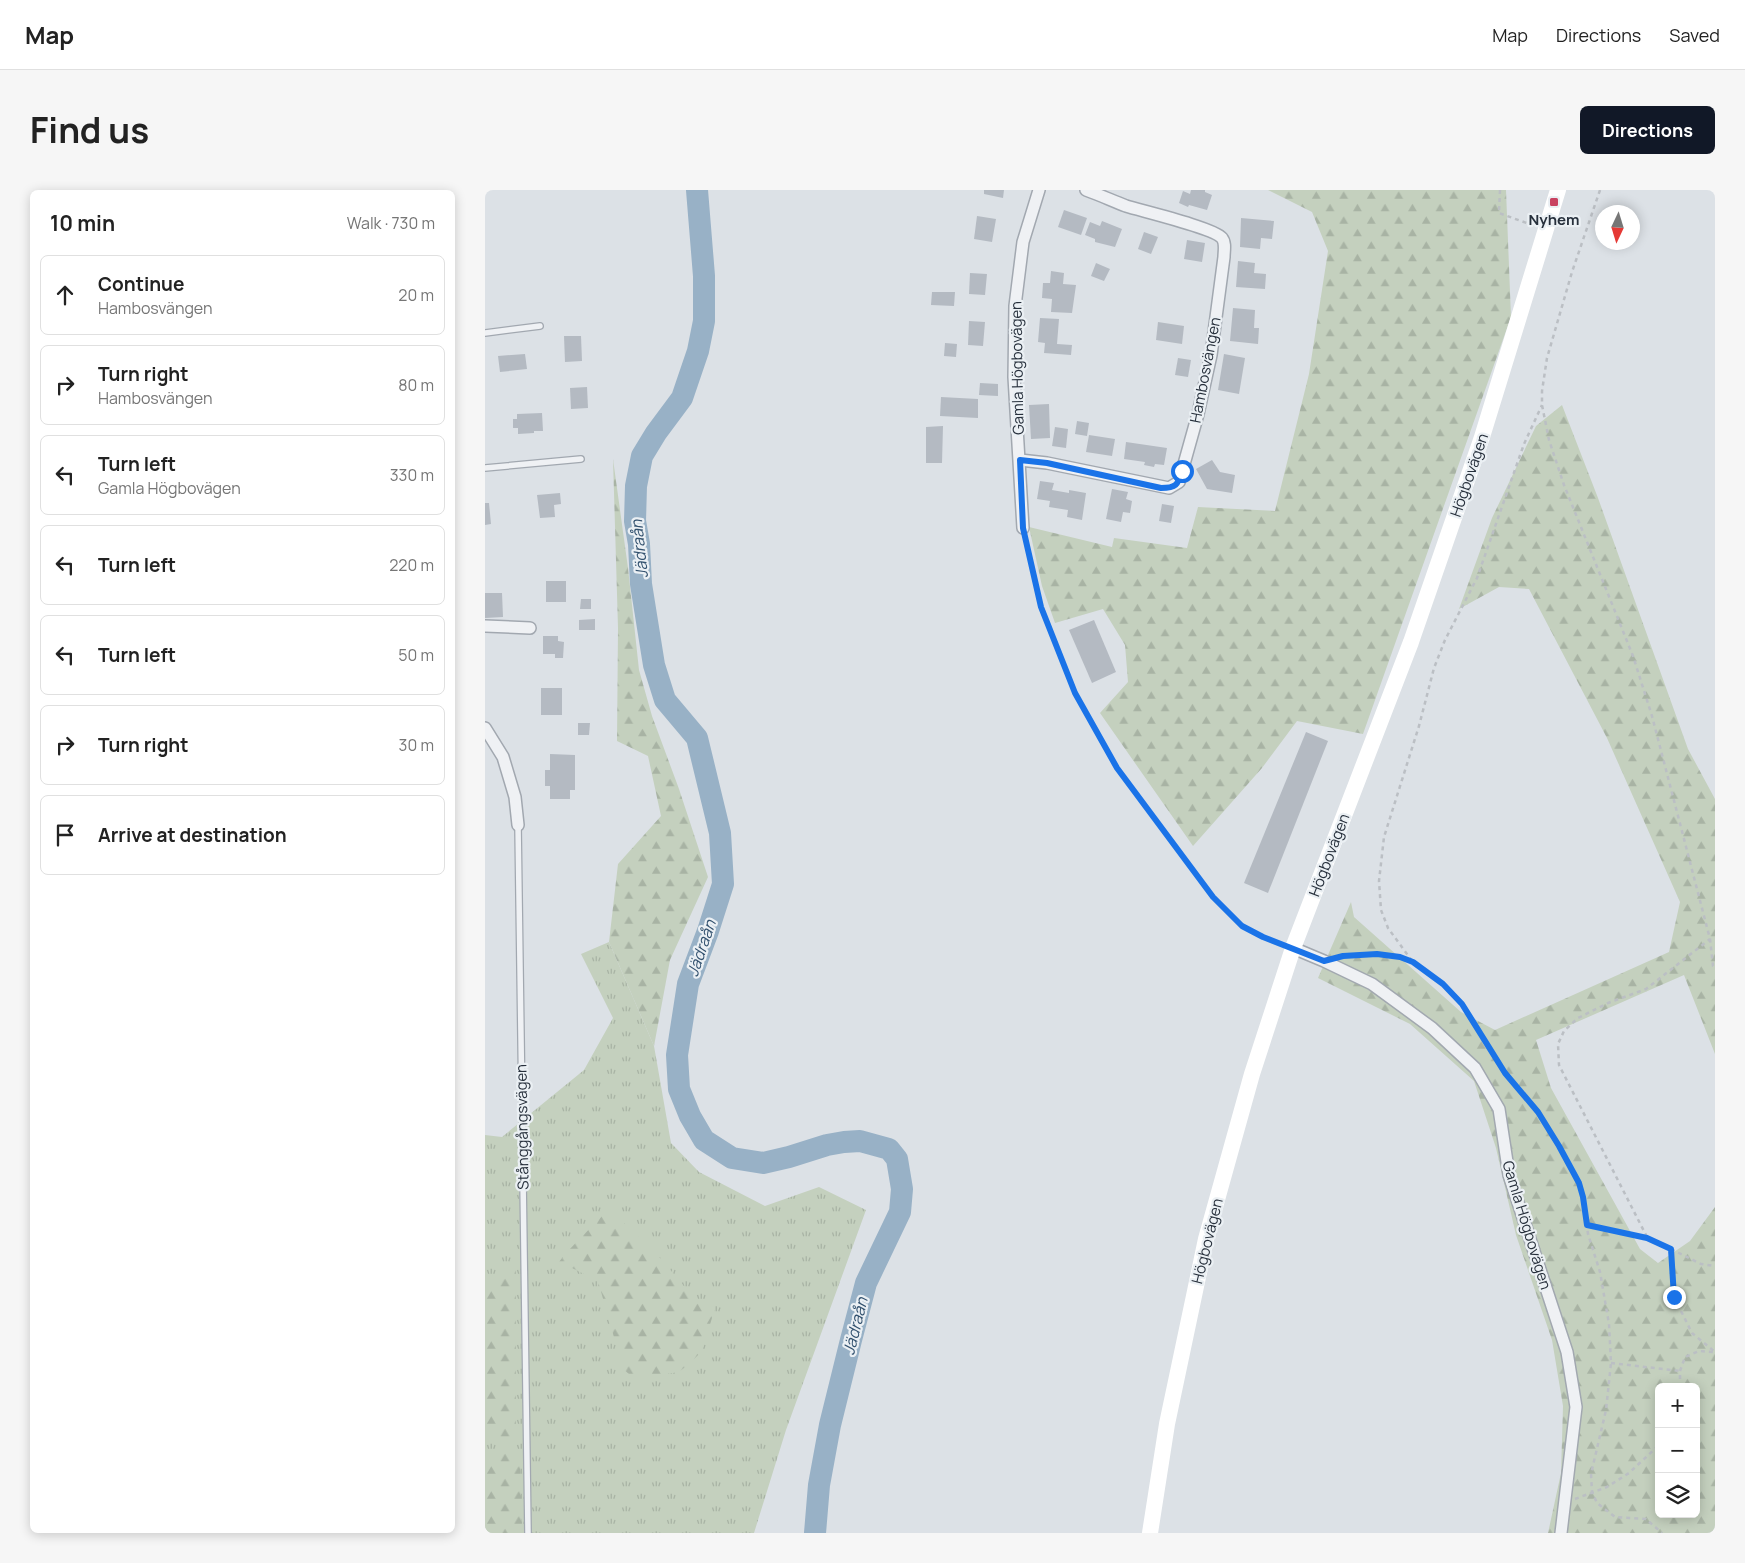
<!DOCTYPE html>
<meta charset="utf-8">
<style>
:root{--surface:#fff;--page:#f6f6f6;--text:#222;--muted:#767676;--line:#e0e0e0;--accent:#111827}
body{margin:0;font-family:Manrope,sans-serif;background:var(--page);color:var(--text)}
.controls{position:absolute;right:15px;bottom:15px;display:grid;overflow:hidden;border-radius:8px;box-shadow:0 2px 12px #0003}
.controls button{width:45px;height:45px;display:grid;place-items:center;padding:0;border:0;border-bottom:1px solid var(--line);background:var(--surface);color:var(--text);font:25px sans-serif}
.compass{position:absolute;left:1110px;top:15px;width:45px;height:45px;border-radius:50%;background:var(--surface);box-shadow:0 2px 12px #0003;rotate:184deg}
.stop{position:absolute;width:15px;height:15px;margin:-11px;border:4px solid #1a73e8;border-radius:50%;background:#fff}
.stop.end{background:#1a73e8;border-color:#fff;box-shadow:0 1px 5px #0008}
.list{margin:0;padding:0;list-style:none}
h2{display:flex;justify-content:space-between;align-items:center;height:65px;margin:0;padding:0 20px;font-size:21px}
h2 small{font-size:16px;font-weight:400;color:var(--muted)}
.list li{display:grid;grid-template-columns:32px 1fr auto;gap:15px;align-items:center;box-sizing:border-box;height:80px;margin:0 10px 10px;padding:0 10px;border:1px solid var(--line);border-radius:8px}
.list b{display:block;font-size:19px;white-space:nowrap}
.list p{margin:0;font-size:16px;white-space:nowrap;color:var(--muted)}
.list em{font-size:16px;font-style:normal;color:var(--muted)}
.icon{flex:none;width:28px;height:28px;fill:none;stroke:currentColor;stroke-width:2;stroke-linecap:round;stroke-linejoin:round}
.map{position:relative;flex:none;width:1230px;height:1343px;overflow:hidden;border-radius:8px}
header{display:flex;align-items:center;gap:30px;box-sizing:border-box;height:70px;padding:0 25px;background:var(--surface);border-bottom:1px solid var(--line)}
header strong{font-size:24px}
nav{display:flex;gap:28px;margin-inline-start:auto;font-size:18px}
.intro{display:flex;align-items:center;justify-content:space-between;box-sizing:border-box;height:120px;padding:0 30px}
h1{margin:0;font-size:35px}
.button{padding:12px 22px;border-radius:8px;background:var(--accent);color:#fff;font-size:18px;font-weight:700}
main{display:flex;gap:30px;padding:0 30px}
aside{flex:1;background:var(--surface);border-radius:8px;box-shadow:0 2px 12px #0003}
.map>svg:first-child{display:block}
.grass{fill:url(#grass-tufts)}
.forest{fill:url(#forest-firs);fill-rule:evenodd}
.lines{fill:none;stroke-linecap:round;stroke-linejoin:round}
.river{stroke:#98b1c6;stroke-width:22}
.building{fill:#b4bac2}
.service-casing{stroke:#a2a8b0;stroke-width:8}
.minor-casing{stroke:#a2a8b0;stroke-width:14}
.path{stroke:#bbbfc4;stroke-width:2.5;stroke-dasharray:4 4;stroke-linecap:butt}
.service{stroke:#eff1f4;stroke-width:5.5}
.minor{stroke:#eff1f4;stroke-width:11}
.secondary{stroke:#fff;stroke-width:16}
.route{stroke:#1a73e8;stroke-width:6}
.poi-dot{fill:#c94361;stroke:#ebf0f4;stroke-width:2}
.labels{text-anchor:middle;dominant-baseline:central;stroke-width:4.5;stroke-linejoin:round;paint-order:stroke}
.poi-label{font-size:15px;font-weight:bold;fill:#27303c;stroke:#ebf0f4}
.street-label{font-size:15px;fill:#27303c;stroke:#ebf0f4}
.water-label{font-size:16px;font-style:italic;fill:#32516e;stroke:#ebf0f4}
</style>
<header>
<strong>Map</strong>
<nav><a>Map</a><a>Directions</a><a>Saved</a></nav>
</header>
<div class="intro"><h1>Find us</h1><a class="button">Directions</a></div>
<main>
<aside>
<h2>10 min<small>Walk · 730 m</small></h2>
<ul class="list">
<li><svg class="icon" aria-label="ahead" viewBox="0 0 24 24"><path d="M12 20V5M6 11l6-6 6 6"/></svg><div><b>Continue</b><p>Hambosvängen</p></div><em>20 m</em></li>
<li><svg class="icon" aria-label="right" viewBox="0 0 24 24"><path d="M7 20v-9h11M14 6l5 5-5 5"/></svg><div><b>Turn right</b><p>Hambosvängen</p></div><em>80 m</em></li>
<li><svg class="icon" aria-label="left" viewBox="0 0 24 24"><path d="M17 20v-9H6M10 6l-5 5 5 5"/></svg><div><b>Turn left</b><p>Gamla Högbovägen</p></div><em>330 m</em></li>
<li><svg class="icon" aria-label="left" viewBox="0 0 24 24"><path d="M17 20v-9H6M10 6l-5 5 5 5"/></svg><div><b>Turn left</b></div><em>220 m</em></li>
<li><svg class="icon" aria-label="left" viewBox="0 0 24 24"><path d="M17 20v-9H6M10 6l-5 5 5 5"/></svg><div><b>Turn left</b></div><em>50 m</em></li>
<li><svg class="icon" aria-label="right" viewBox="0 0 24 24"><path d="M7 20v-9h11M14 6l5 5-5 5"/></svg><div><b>Turn right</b></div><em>30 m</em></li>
<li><svg class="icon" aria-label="arrive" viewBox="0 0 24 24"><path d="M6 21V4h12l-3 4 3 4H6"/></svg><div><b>Arrive at destination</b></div></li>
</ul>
</aside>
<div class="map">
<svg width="1230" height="1343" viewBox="0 0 1230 1343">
<defs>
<pattern id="grass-tufts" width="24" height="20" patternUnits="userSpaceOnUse" patternTransform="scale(1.25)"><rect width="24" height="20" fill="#c4d0be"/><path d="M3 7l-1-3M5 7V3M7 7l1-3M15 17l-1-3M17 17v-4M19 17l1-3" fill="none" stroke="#a8b3a4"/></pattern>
<pattern id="forest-firs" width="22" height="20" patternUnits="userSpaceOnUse" patternTransform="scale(1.25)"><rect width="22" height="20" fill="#c4d0be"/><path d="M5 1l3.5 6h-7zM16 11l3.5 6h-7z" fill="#a8b3a4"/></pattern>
</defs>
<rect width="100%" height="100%" fill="#dce1e6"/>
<polygon class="grass" points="124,752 169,856 186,953 214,982 280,1016 334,997 381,1020 301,1240 269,1343 0,1343 0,945 17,947 99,880 128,828 96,764"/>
<g class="forest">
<polygon points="783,0 1021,0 1026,127 878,544 812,531 777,578 708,656 615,523 643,492 640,455 618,419 570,433 557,396 544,337 627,357 629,348 702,358 713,317 790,321 824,184 843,61 827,22"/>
<path d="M1077 215 1113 308 1203 559 1230 609V864L1199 785 1051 850 1066 898 1155 1059 1173 1073 1205 1051 1230 1017V1343H1063L1076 1283 1078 1216 1067 1150 1031 1045 1011 958 989 891 925 834 833 788 866 712 869 727 976 822 1010 840 1184 762 1195 712 1122 548 1044 399 1014 397 974 419 1007 328 1051 236ZM1174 1197H1211V1324H1174Z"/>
<polygon points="128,269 143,378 154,480 167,526 194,599 223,687 185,770 169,856 124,752 133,674 176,626 163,566 132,551 133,438"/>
<polygon points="117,1026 132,1026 177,1070 208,1107 222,1112 230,1118 217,1161 205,1173 194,1182 150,1189 138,1179 113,1091 87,1078 77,1089 71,1076 80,1064"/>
<polygon points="31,1075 31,1254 0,1247 0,1093"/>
<polygon points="0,1261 35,1263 37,1343 0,1343"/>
</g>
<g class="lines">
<polyline class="river" points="212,0 219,86 219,131 213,161 197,208 171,243 157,266 151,296 150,331 154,354 156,394 169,475 180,510 212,548 235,643 238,694 223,741 203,794 192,865 194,899 205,926 219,950 247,968 278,973 304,967 342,955 359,952 375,951 404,959 412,969 417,999 415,1022 381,1093 366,1150 345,1235 334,1295 330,1343"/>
</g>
<g class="building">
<polygon points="499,0 519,0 518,8 499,4"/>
<polygon points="706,0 720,0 720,2 727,5 722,20 704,15 703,17 694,13 698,1 705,4"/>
<polygon points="579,20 602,28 596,45 573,37"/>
<polygon points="492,26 511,29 507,52 489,49"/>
<polygon points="756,28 789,31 787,49 776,48 775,59 755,57"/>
<polygon points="617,31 637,39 630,57 610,52 610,49 600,45 605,32 615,36"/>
<polygon points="659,42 673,47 666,64 653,59"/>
<polygon points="702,50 720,53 717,72 699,69"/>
<polygon points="753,71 770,73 769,83 781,84 780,99 751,97"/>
<polygon points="611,73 625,79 619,91 606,86"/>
<polygon points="566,81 579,83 578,94 591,95 587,123 566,122 567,109 557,108 558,93 565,93"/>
<polygon points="485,83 502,84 500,105 484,104"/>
<polygon points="447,102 470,102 469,116 446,115"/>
<polygon points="748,118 770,120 769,138 774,138 773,154 745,151"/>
<polygon points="555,128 574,129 572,154 587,155 586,165 559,163 560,153 553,152"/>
<polygon points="484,131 500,132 498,156 483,155"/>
<polygon points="673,132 699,136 697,154 671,150"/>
<polygon points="79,146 96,146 97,171 80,172"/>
<polygon points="460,153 472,154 471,167 459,166"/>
<polygon points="40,164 42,179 15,182 13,166"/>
<polygon points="739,164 760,168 754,204 733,200"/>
<polygon points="693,168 706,170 703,187 690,185"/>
<polygon points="495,193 513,194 513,206 494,205"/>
<polygon points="102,197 103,218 86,219 85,198"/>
<polygon points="456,207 493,209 493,228 455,226"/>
<polygon points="564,214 565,248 546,249 544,215"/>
<polygon points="57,223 58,241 49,241 49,243 33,244 33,238 28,238 28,229 32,229 32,224"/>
<polygon points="592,231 604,233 602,246 590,244"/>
<polygon points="458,236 457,273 441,273 441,237"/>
<polygon points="570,237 583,239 581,258 567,256"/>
<polygon points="604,245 630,249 627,266 601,262"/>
<polygon points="641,252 682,258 679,275 670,274 669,277 659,275 660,272 639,269"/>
<polygon points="727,270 735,282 750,285 747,303 722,299 711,279"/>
<polygon points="555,291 569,293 567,300 584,303 584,300 601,303 597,330 582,327 583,320 564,317 565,311 552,309"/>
<polygon points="627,299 643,302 641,309 647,311 645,323 638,322 636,332 621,329"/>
<polygon points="75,303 76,314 69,315 70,327 55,328 52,305"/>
<polygon points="0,313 4,313 6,334 0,335"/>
<polygon points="677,314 689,316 686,333 674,331"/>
<rect x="61" y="391" width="20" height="21"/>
<polygon points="0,403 17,403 18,427 0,428"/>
<polygon points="96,409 106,409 106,419 95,419"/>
<polygon points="110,429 110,440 94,440 94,430"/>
<polygon points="609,430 631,482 607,493 584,440"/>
<polygon points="58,446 73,446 73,451 79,452 78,468 70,468 70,464 58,464"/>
<rect x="56" y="498" width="21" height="27"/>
<polygon points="93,533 105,533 104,545 93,545"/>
<polygon points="821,542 843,551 783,703 759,693"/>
<polygon points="65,564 90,565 90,600 85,600 85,609 65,609 65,596 60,596 60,580 65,580"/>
</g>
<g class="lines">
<defs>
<g id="service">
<polyline points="0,143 55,136"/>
<polyline points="0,278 96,269"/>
<polyline points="33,635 43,1343"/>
</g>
<g id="minor">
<path d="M535 270 562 273 684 298 694 292 713 224 726 165 739 67C739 61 741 53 737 48 729 38 657 21 641 16 628 11 615 5 601 0"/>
<polyline points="538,338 529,187 530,116 538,52 554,0"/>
<polyline points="0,436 45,438"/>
<polyline points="0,538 18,567 30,607 33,635"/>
<polyline points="808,758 839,771 887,794 947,838 990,878 1014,919 1024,985 1082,1162 1091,1217 1076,1343"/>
</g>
</defs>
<use href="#service" class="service-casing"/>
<use href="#minor" class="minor-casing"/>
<g class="path">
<polyline points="1015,0 1014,23 1047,35"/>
<polyline points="1115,0 1087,82 1062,168 1057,201 1057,215 1064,250 1079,295 1148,466 1167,526 1225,749 1228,776 1230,779"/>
<polyline points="540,349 556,417 590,503 632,578 728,707 757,736 795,753"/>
<polyline points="857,767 892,765 915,767 928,772 958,794 977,814 1020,883 1053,922 1074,956 1094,993 1098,1007 1103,1044 1115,1082 1124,1134 1126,1173 1121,1220 1106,1284 1107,1302 1112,1313 1130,1327 1161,1329 1177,1343"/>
<polyline points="927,771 903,738 896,720 894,691 899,647 934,536 949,478 960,450 992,388 1039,254 1057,215"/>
<polyline points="1102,1035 1162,1047 1216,1074 1230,1076"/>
<polyline points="1162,1047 1074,875 1073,854 1079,841 1093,828 1123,813 1161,799 1225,749"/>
<polyline points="1186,1059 1189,1107 1207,1143 1230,1162"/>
<polyline points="1126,1173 1195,1181"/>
<polyline points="1195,1197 1195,1181 1200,1167 1214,1161 1229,1162"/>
<polyline points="1090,1309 1122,1297 1144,1283 1174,1255"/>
</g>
<use href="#service" class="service"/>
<use href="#minor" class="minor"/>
<polyline class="secondary" points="665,1343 682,1234 721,1049 767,884 808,758 926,452 997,247 1073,0"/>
</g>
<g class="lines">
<path class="route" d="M697 281C693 295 691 298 676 298L562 273 535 270 538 338 556 417 590 503 632 578 728 707 757 736 778 747 839 771 858 766 892 764 915 767 928 772 958 794 977 814 1020 883 1053 922 1074 956 1094 993 1098 1007 1102 1035 1162 1048 1186 1059 1189 1107"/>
</g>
<rect class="poi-dot" x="1064" y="7" width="10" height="10" rx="2.5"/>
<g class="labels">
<g class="poi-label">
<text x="1069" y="29">Nyhem</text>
</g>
<g class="street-label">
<text transform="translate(532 178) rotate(-91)">Gamla Högbovägen</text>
<text transform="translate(720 180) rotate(-79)">Hambosvängen</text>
<text transform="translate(984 285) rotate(-71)">Högbovägen</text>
<text transform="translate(844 665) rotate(-69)">Högbovägen</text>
<text transform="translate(37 937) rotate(-91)">Stånggångsvägen</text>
<text transform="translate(1042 1035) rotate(73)">Gamla Högbovägen</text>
<text transform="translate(722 1051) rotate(-76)">Högbovägen</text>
</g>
<g class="water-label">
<text transform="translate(154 359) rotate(-96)">Jädraån</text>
<text transform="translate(216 758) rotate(-71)">Jädraån</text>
<text transform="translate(370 1136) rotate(-76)">Jädraån</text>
</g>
</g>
</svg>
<div class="controls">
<button>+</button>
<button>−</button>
<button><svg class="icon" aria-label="layers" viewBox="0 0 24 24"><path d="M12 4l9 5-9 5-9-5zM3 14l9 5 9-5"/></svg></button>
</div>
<svg class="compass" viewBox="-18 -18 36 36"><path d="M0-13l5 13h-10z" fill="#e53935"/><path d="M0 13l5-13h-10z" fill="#767676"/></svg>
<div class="stop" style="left:697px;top:281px"></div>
<div class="stop end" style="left:1189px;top:1107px"></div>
</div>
</main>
